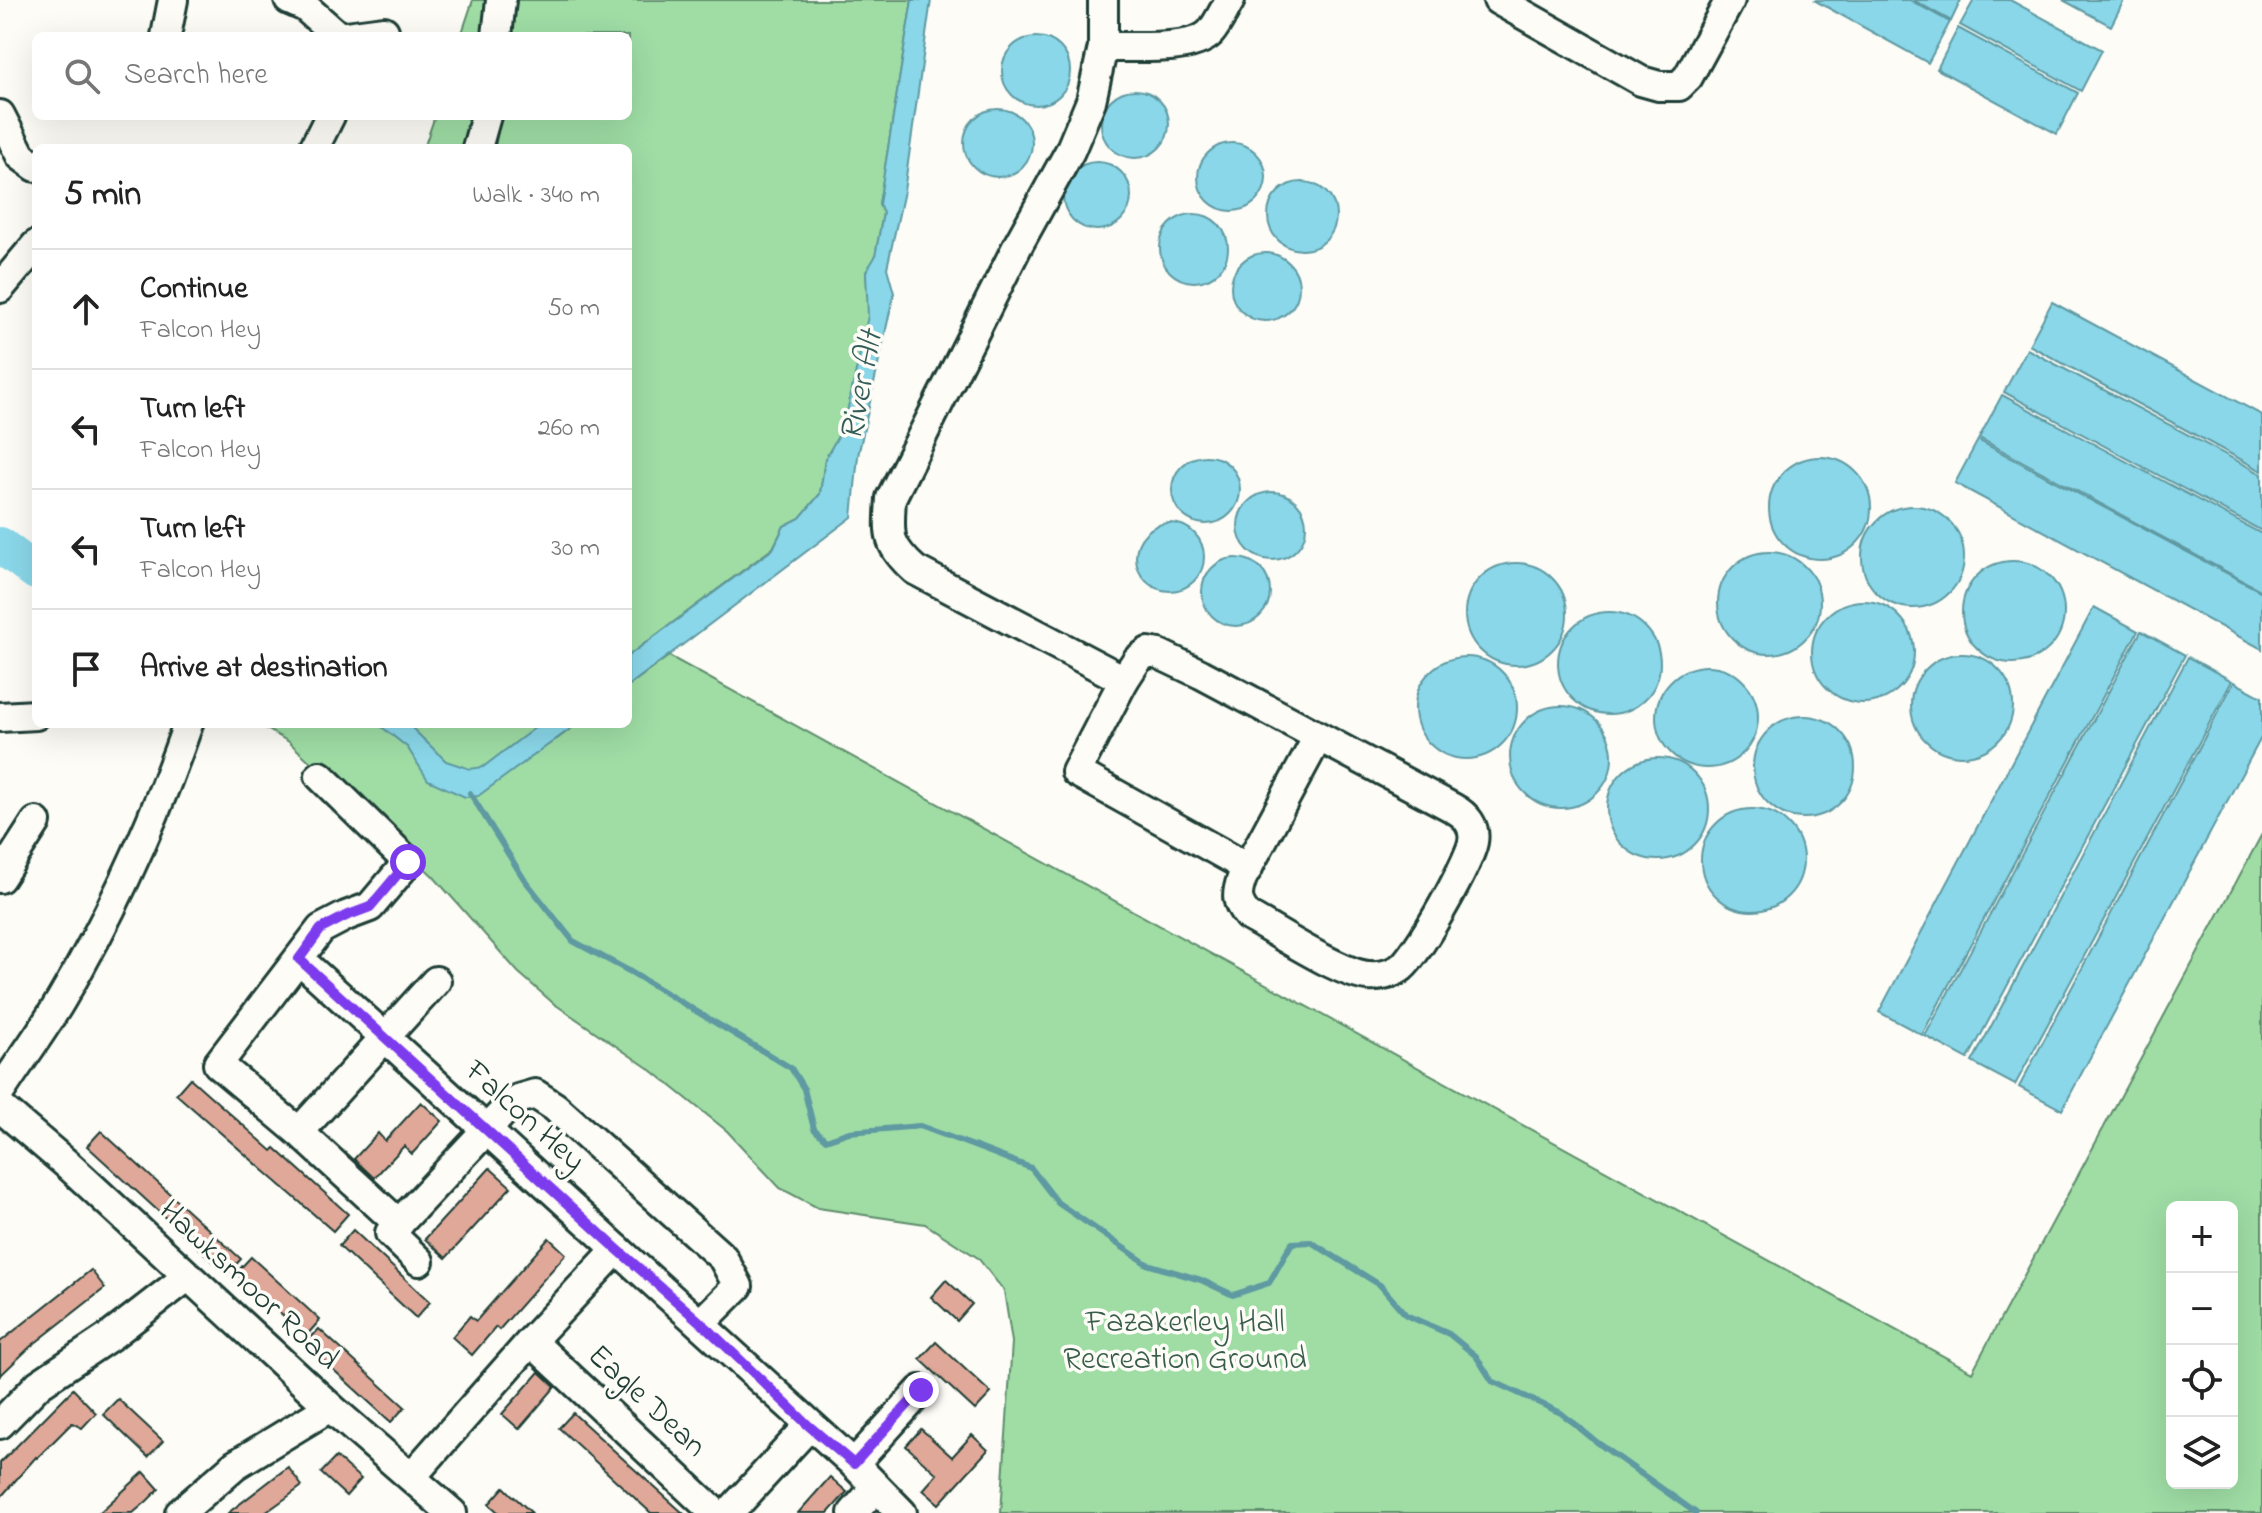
<!DOCTYPE html>
<meta charset="utf-8">
<style>
:root{--surface:#fff;--page:#f2f2f2;--text:#222;--muted:#767676;--line:#e0e0e0}
body{margin:0;font-family:"Indie Flower",sans-serif;background:var(--page);color:var(--text)}
.controls{position:absolute;right:24px;bottom:24px;display:grid;overflow:hidden;border-radius:12px;box-shadow:0 8px 32px #0002}
.controls button{width:72px;height:72px;display:grid;place-items:center;padding:0;border:0;border-bottom:2px solid var(--line);background:var(--surface);color:var(--text);font:40px sans-serif}
.stop{position:absolute;width:24px;height:24px;margin:-18px;border:6px solid #7c3aed;border-radius:50%;background:#fff}
.stop.end{background:#7c3aed;border-color:#fff;box-shadow:0 2px 8px #0008}
.list{margin:0;padding:0;list-style:none}
h2{display:flex;justify-content:space-between;align-items:center;height:104px;margin:0;padding:0 32px;font-size:34px}
h2 small{font-size:26px;font-weight:400;color:var(--muted)}
.list li{display:grid;grid-template-columns:52px 1fr auto;gap:24px;align-items:center;box-sizing:border-box;height:120px;padding:0 32px;border-top:2px solid var(--line)}
.list b{display:block;font-size:30px;white-space:nowrap}
.list p{margin:0;font-size:26px;white-space:nowrap;color:var(--muted)}
.list em{font-size:26px;font-style:normal;color:var(--muted)}
.icon{flex:none;width:44px;height:44px;fill:none;stroke:currentColor;stroke-width:2;stroke-linecap:round;stroke-linejoin:round}
.map{position:relative;flex:none;width:2262px;height:1513px;overflow:hidden}
.search{position:absolute;background:var(--surface);box-shadow:0 8px 32px #0002;left:32px;top:32px;width:600px;height:88px;display:flex;align-items:center;gap:20px;box-sizing:border-box;padding:0 28px;border-radius:12px;color:var(--muted);font-size:30px}
.panel{position:absolute;background:var(--surface);box-shadow:0 8px 32px #0002;left:32px;top:144px;width:600px;height:584px;border-radius:12px}
.map>svg:first-child{display:block}
.green{fill:#9fdda5;stroke:#5f8d6c;stroke-width:2;fill-rule:evenodd}
.water{fill:#8ad7e9;stroke:#5f99a1;stroke-width:2}
.lines{fill:none;stroke-linecap:round;stroke-linejoin:round}
.stream{stroke:#5f99a1;stroke-width:6}
.river{stroke:#8ad7e9;stroke-width:36}
.building{fill:#e0a899;stroke:#1f3d34;stroke-width:2}
.minor-casing{stroke:#1f3d34;stroke-width:34}
.minor{stroke:#fdfcf7;stroke-width:28}
.route{stroke:#7c3aed;stroke-width:10}
.labels{text-anchor:middle;dominant-baseline:central;stroke-width:7;stroke-linejoin:round;paint-order:stroke}
.street-label{font-size:32px;fill:#1f3d34;stroke:#fdfcf7}
.park-label{font-size:32px;fill:#395d4b;stroke:#fdfcf7}
.water-label{font-size:34px;font-style:italic;fill:#345c58;stroke:#fdfcf7}
</style>
<div class="map">
<svg width="2262" height="1513" viewBox="0 0 2262 1513">
<rect width="100%" height="100%" fill="#fdfcf7"/>
<filter id="ink" filterUnits="userSpaceOnUse"><feTurbulence type="fractalNoise" baseFrequency=".0125" numOctaves="2"/><feDisplacementMap in="SourceGraphic" scale="16" xChannelSelector="R" yChannelSelector="G"/><feConvolveMatrix kernelMatrix="1 2 1 2 8 2 1 2 1" color-interpolation-filters="sRGB"/></filter>
<g filter="url(#ink)">
<g class="green">
<polygon points="473,0 486,0 484,36 461,36"/>
<polygon points="516,0 912,0 879,204 883,213 875,258 866,272 869,316 844,426 825,459 820,494 800,518 784,526 773,548 628,656 628,148 495,148 500,116 628,116 628,36 511,36"/>
<polygon points="435,116 475,116 467,148 424,148"/>
<path d="M669 656 1972 1372 2262 834V1513H1001L1012 1342 1004 1291 978 1258 925 1224 818 1208 780 1188 727 1131 651 1070 553 1003 518 972 433 876 289 742 258 724H542L557 739 577 724H628V686ZM2172 1207H2232V1483H2172Z"/>
</g>
<g class="water">
<polygon points="912,0 931,0 904,191 887,268 894,293 858,456 852,517 628,686 628,656 773,549 784,526 800,518 820,494 825,459 844,426 868,316 866,272 875,257 883,213 879,204"/>
<polygon points="1814,0 1910,0 1950,22 1928,63"/>
<polygon points="1913,0 1961,0 1951,21"/>
<polygon points="1974,0 2010,0 2102,50 2081,91 1960,25"/>
<polygon points="2063,0 2124,0 2111,26"/>
<polygon points="1958,28 2078,93 2057,134 1937,69"/>
<circle cx="1036" cy="71" r="34"/>
<circle cx="1135" cy="124" r="34"/>
<circle cx="998" cy="143" r="34"/>
<circle cx="1232" cy="177" r="34"/>
<circle cx="1097" cy="196" r="34"/>
<circle cx="1302" cy="216" r="34"/>
<circle cx="1194" cy="248" r="34"/>
<circle cx="1265" cy="287" r="34"/>
<polygon points="2052,302 2262,415 2262,471 2029,345"/>
<polygon points="2027,349 2262,474 2262,531 2004,392"/>
<polygon points="2002,395 2262,534 2262,591 1979,438"/>
<polygon points="1978,440 2262,592 2262,649 1955,483"/>
<circle cx="1206" cy="490" r="34"/>
<circle cx="1820" cy="508" r="51"/>
<circle cx="1272" cy="526" r="34"/>
<circle cx="1913" cy="557" r="51"/>
<circle cx="1170" cy="557" r="34"/>
<circle cx="1769" cy="603" r="51"/>
<circle cx="1236" cy="592" r="34"/>
<circle cx="2013" cy="612" r="51"/>
<circle cx="1516" cy="614" r="51"/>
<circle cx="1863" cy="652" r="51"/>
<polygon points="2094,607 2138,631 1922,1035 1879,1012"/>
<circle cx="1609" cy="663" r="51"/>
<polygon points="2141,631 2185,655 1968,1059 1925,1036"/>
<circle cx="1962" cy="705" r="51"/>
<polygon points="2188,657 2232,681 2015,1085 1972,1062"/>
<circle cx="1466" cy="708" r="51"/>
<circle cx="1707" cy="717" r="51"/>
<polygon points="2234,682 2262,697 2262,736 2062,1110 2019,1087"/>
<circle cx="1561" cy="757" r="51"/>
<circle cx="1804" cy="767" r="51"/>
<polygon points="378,724 408,724 446,761 470,769 483,767 540,724 577,724 478,796 465,797 428,780 407,747"/>
<circle cx="1658" cy="809" r="51"/>
<circle cx="1752" cy="860" r="51"/>
</g>
<g class="lines">
<polyline class="stream" points="470,793 524,879 573,941 629,971 791,1068 804,1089 814,1129 826,1140 849,1132 920,1126 987,1151 1031,1168 1058,1203 1147,1264 1201,1280 1233,1295 1269,1283 1292,1243 1311,1242 1380,1285 1406,1315 1449,1334 1476,1356 1492,1381 1561,1413 1598,1443 1696,1513"/>
<polyline class="river" points="0,545 36,572"/>
</g>
<g class="building">
<polygon points="190,1078 272,1151 275,1148 348,1214 333,1231 176,1094"/>
<polygon points="421,1102 442,1121 412,1154 404,1146 374,1178 354,1159 378,1133 385,1141"/>
<polygon points="101,1131 241,1259 227,1274 87,1146"/>
<polygon points="490,1168 511,1187 446,1258 425,1239"/>
<polygon points="353,1230 430,1302 416,1318 339,1246"/>
<polygon points="549,1238 566,1254 499,1330 496,1327 472,1355 452,1337 470,1316 476,1321"/>
<polygon points="251,1257 320,1320 306,1336 236,1273"/>
<polygon points="91,1270 105,1288 30,1347 0,1376 0,1342"/>
<polygon points="946,1280 972,1304 957,1321 931,1297"/>
<polygon points="319,1329 405,1407 391,1422 305,1344"/>
<polygon points="936,1342 991,1393 975,1410 920,1359"/>
<polygon points="539,1372 555,1387 519,1429 502,1414"/>
<polygon points="73,1389 96,1413 82,1428 72,1423 37,1458 36,1457 0,1498 0,1463"/>
<polygon points="118,1399 163,1441 148,1457 103,1414"/>
<polygon points="573,1413 632,1467 683,1513 651,1513 559,1428"/>
<polygon points="921,1429 952,1457 972,1435 988,1450 939,1504 923,1490 937,1474 906,1446"/>
<polygon points="336,1457 361,1479 346,1496 321,1473"/>
<polygon points="288,1467 302,1486 286,1498 265,1513 228,1513"/>
<polygon points="144,1472 159,1489 147,1501 133,1513 99,1513"/>
<polygon points="830,1477 847,1492 828,1513 798,1513"/>
<polygon points="504,1487 511,1494 532,1513 499,1513 489,1504"/>
</g>
<g class="lines">
<defs>
<g id="minor">
<polyline points="289,0 305,7 338,36"/>
<path d="M1103 0V47C1130 46 1191 52 1210 33 1218 24 1224 10 1230 0"/>
<polyline points="1498,0 1641,81 1659,86 1679,86 1688,77 1730,0"/>
<polyline points="166,36 173,0"/>
<polyline points="346,36 384,31"/>
<polyline points="497,36 501,0"/>
<path d="M1103 47 1091 101 1070 151 1018 245 891 498C889 535 886 544 915 570L1124 680 1137 660 1148 652 1159 654 1201 674 1453 808C1466 815 1476 826 1473 842 1469 863 1416 959 1399 969 1391 974 1379 977 1369 976 1342 975 1275 931 1248 916 1236 902 1236 895 1242 878L1318 737"/>
<polyline points="0,115 21,156 36,167"/>
<polyline points="314,148 330,116"/>
<polyline points="477,148 486,116"/>
<polyline points="0,288 36,245"/>
<polyline points="1124,680 1076,772 1248,868"/>
<polyline points="0,717 36,715"/>
<polyline points="320,776 408,862 370,907 346,916 321,929 218,1064 299,1132 399,1224"/>
<polyline points="0,878 36,822"/>
<polyline points="299,959 617,1249"/>
<path d="M0 1092C20 1061 42 1032 61 1000 112 914 155 819 188 724"/>
<polyline points="0,1107 68,1165 330,1407 452,1513"/>
<polyline points="299,1132 436,981"/>
<polyline points="419,1261 390,1233 505,1110 518,1099 535,1094 555,1107 723,1258 738,1286 701,1323"/>
<polyline points="531,1341 715,1513"/>
<polyline points="0,1424 39,1384 112,1335 187,1277"/>
<polyline points="854,1464 921,1390"/>
<polyline points="412,1476 531,1341 617,1249 854,1464 902,1513"/>
<polyline points="180,1513 235,1465 330,1407"/>
<polyline points="729,1513 809,1426"/>
<polyline points="853,1513 876,1487"/>
</g>
</defs>
<use href="#minor" class="minor-casing"/>
<use href="#minor" class="minor"/>
</g>
</g>
<g class="lines" filter="url(#ink)">
<polyline class="route" points="408,862 370,907 346,916 321,929 299,959 617,1249 708,1329 809,1426 854,1464 921,1390"/>
</g>
<g class="labels">
<g class="street-label">
<text transform="translate(524 1117) rotate(42)">Falcon Hey</text>
<text transform="translate(248 1286) rotate(43)">Hawksmoor Road</text>
<text transform="translate(646 1402) rotate(43)">Eagle Dean</text>
</g>
<g class="park-label">
<text x="1185" y="1323">Fazakerley Hall<tspan x="1185" dy="37">Recreation Ground</tspan></text>
</g>
<g class="water-label">
<text transform="translate(863 386) rotate(-79)">River Alt</text>
</g>
</g>
</svg>
<div class="controls">
<button>+</button>
<button>−</button>
<button><svg class="icon" aria-label="locate" viewBox="0 0 24 24"><circle cx="12" cy="12" r="6"/><path d="M12 2v4M12 18v4M2 12h4M18 12h4"/></svg></button>
<button><svg class="icon" aria-label="layers" viewBox="0 0 24 24"><path d="M12 4l9 5-9 5-9-5zM3 14l9 5 9-5"/></svg></button>
</div>
<div class="stop" style="left:408px;top:862px"></div>
<div class="stop end" style="left:921px;top:1390px"></div>
<div class="search"><svg class="icon" aria-label="search" viewBox="0 0 24 24"><circle cx="10" cy="10" r="6"/><path d="M15 15l6 6"/></svg>Search here</div>
<section class="panel">
<h2>5 min<small>Walk · 340 m</small></h2>
<ul class="list">
<li><svg class="icon" aria-label="ahead" viewBox="0 0 24 24"><path d="M12 20V5M6 11l6-6 6 6"/></svg><div><b>Continue</b><p>Falcon Hey</p></div><em>50 m</em></li>
<li><svg class="icon" aria-label="left" viewBox="0 0 24 24"><path d="M17 20v-9H6M10 6l-5 5 5 5"/></svg><div><b>Turn left</b><p>Falcon Hey</p></div><em>260 m</em></li>
<li><svg class="icon" aria-label="left" viewBox="0 0 24 24"><path d="M17 20v-9H6M10 6l-5 5 5 5"/></svg><div><b>Turn left</b><p>Falcon Hey</p></div><em>30 m</em></li>
<li><svg class="icon" aria-label="arrive" viewBox="0 0 24 24"><path d="M6 21V4h12l-3 4 3 4H6"/></svg><div><b>Arrive at destination</b></div></li>
</ul>
</section>
</div>
